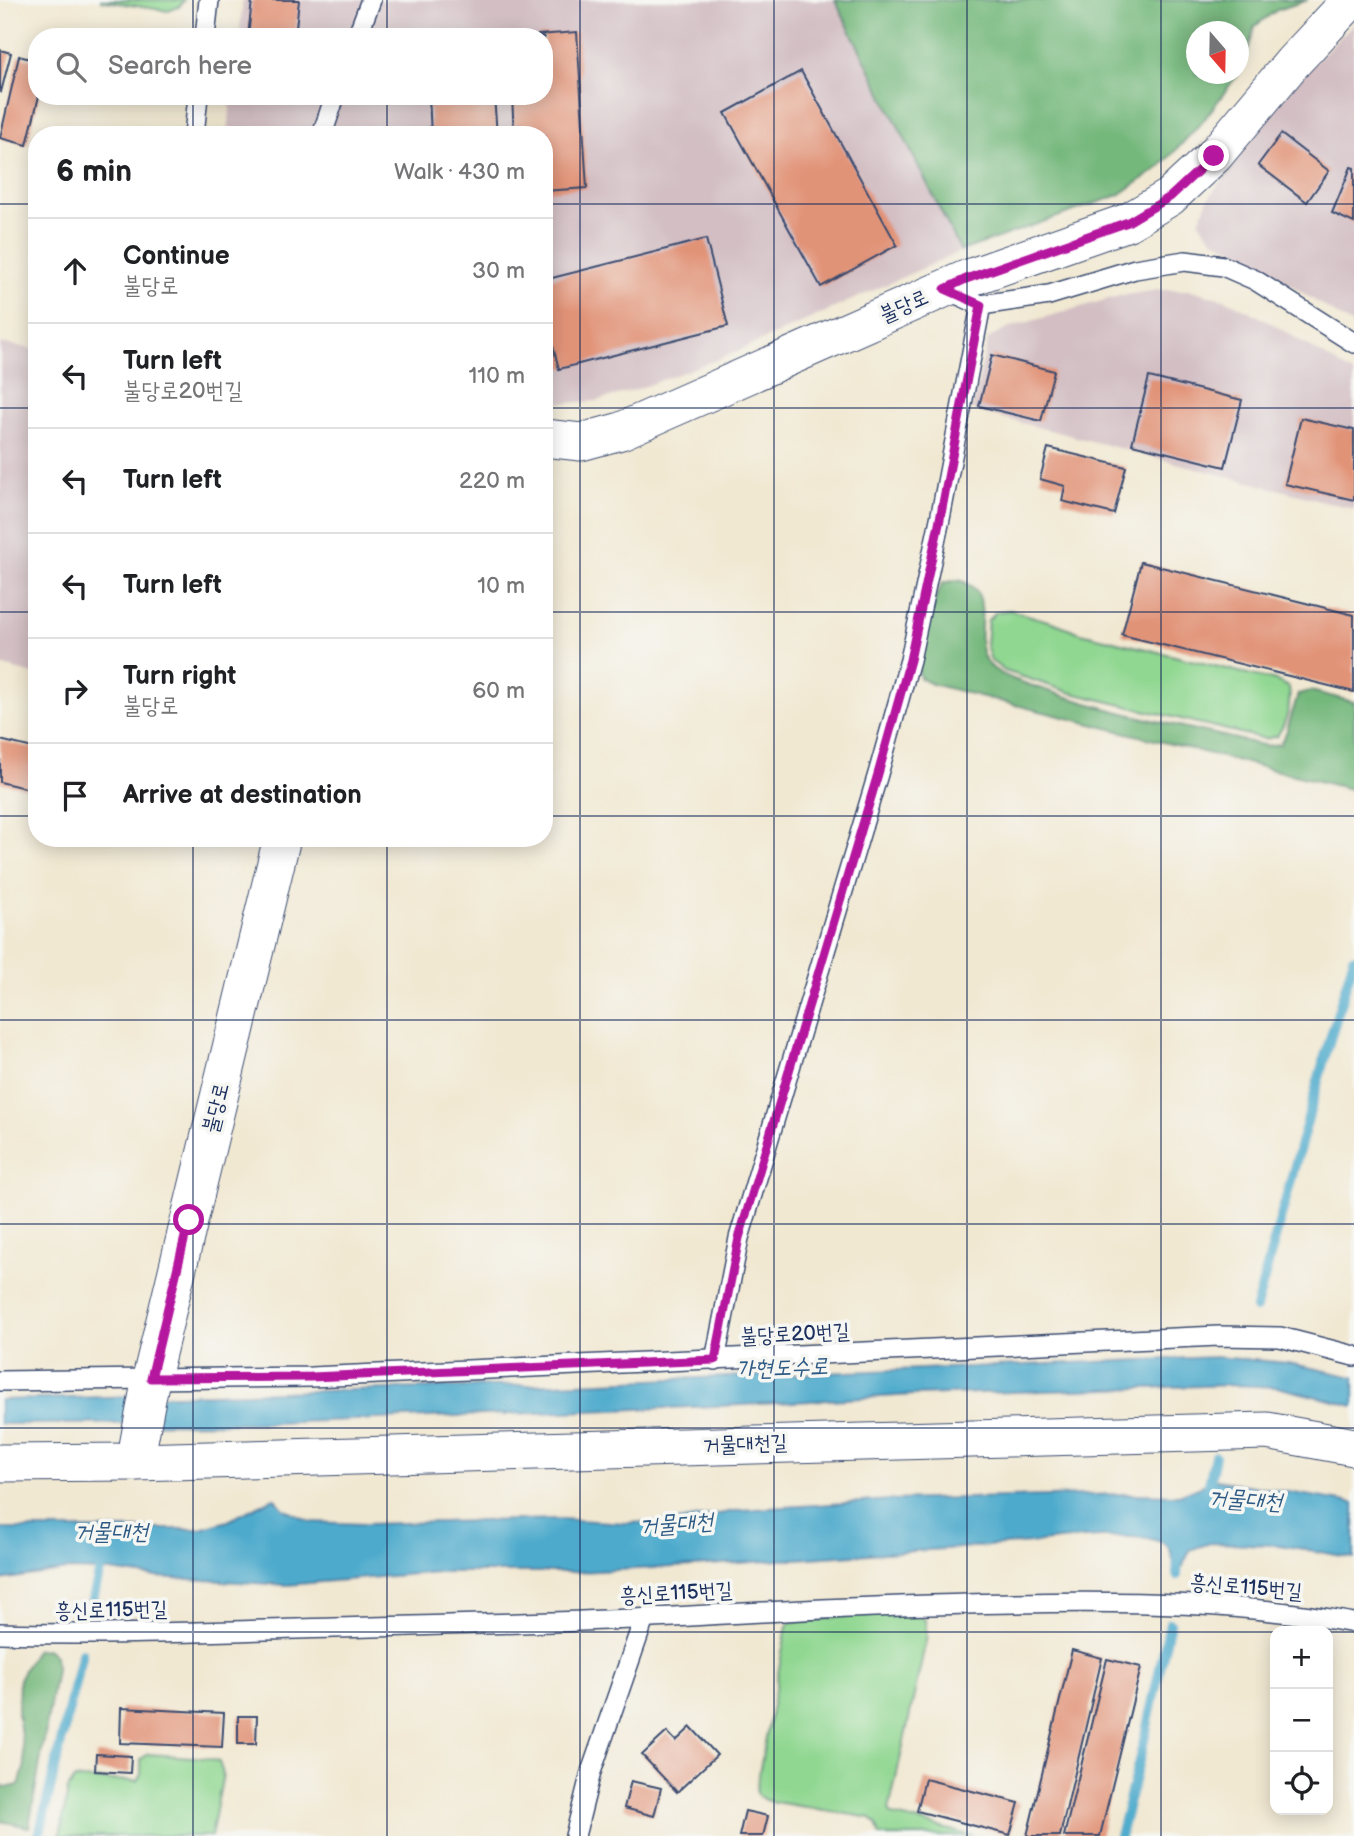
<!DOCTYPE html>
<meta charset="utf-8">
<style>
:root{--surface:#fff;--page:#f6f6f6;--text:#202124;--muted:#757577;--line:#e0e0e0}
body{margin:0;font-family:"Balsamiq Sans","Poor Story",sans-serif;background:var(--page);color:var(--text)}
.controls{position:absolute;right:21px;bottom:21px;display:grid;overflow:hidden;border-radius:14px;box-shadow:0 4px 18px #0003}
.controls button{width:63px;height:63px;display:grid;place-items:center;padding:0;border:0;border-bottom:2px solid var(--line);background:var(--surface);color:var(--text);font:35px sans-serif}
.compass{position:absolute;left:1186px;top:21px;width:63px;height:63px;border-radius:50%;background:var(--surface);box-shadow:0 4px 18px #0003;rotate:160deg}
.stop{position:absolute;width:21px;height:21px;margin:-16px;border:5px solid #b5179e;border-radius:50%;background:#fff}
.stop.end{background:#b5179e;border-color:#fff;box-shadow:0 2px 7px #0008}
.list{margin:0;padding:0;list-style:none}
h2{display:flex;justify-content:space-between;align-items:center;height:91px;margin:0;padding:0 28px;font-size:30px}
h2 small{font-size:23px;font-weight:400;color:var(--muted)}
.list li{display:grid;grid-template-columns:46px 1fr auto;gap:21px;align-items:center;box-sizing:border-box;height:105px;padding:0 28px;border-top:2px solid var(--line)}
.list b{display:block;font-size:26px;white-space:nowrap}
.list p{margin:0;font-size:23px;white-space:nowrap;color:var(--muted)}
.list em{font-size:23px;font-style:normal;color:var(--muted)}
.icon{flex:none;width:38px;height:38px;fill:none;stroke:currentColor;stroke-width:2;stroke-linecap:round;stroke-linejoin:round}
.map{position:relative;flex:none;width:1354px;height:1836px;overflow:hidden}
.search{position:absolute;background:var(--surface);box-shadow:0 4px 18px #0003;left:28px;top:28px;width:525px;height:77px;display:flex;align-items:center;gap:18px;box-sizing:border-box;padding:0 24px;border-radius:28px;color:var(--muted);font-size:26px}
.panel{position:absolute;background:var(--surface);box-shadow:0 4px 18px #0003;left:28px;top:126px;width:525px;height:721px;border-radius:28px}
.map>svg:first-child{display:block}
.industrial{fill:#d2bec3}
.green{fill:#90d791;stroke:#568378;stroke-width:2}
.forest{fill:#74b87b;stroke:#48746c;stroke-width:2}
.water{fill:#4eaacc;stroke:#346c95;stroke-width:2}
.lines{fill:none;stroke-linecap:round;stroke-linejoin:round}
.stream{stroke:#4eaacc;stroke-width:10}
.building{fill:#e19377}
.lane-casing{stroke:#3b4b6f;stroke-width:22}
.street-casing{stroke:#3b4b6f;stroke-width:39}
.lane{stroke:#fff;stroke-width:19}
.street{stroke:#fff;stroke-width:37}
.route{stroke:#b5179e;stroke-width:9}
.grid{fill:none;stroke:#1b2f5e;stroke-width:2;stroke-opacity:0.55}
.labels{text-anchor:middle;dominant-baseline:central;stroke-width:7;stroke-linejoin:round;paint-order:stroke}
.street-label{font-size:21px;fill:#1b2f5e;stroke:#f6f6f2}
.water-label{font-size:23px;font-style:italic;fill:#2d5a84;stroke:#f6f6f2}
</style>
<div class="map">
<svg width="1354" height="1836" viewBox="0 0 1354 1836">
<rect width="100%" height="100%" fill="#f6f6f2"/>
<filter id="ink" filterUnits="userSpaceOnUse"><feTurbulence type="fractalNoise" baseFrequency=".0143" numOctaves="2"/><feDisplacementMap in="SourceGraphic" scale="14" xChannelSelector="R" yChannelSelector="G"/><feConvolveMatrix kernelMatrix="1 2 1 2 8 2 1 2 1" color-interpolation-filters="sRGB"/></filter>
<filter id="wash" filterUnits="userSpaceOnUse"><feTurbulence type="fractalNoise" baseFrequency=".00686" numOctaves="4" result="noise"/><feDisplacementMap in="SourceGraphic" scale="28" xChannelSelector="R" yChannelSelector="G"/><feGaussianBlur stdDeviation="1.57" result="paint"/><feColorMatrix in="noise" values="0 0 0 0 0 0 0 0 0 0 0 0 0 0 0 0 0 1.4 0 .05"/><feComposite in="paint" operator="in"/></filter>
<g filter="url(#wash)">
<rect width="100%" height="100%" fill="#f1e8d1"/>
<g class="industrial">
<polygon points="243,0 835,0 961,251 734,353 635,390 596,401 566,403 544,401 544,135 228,135 231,96 544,96 544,37 239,37"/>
<polygon points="1354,23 1354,326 1260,265 1212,238 1199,222 1207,201 1226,173 1298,79"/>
<polygon points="1158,290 1191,290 1227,300 1268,321 1354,374 1354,509 972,410 988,339 1011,327 1119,296"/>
<polygon points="0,343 37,350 37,675 0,665"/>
</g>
<g class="green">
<polygon points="100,0 184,0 179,7 168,11"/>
<path d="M1010 610 1055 623 1081 633 1276 681 1289 687C1291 704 1287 722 1277 736L1265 739 1072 693 1005 671 991 661 986 645 988 620 996 612Z"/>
<polygon points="908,1614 919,1616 925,1620 927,1636 889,1810 892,1815 973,1836 880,1836 876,1823 871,1818 769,1801 759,1797 756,1790 787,1626 790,1622 847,1616"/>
<polygon points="148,1754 206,1758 219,1762 223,1774 211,1836 60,1836 68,1789 75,1779 137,1781 141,1775 141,1759"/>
</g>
<g class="forest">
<polygon points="835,0 1308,0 1277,10 1255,26 1247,54 1239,73 1238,32 1196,32 1196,74 1238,74 1203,121 1159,168 1119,195 961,251"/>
<path d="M958 580C1005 592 961 647 994 669 1010 680 1031 685 1049 691 1119 715 1194 729 1267 746L1280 744 1286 733 1298 694 1311 691 1354 702V790L932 684 920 678 918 668 936 596 943 583Z"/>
<polygon points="47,1649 55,1656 56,1670 29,1827 0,1821 0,1783 6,1788 19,1785 25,1765 18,1713 19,1679 35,1650"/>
</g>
<g class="water">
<polygon points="1216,1357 1289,1363 1354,1377 1354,1406 1277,1387 1234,1385 914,1395 742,1405 271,1423 0,1424 0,1400 528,1385"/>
<path d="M1216 1480 1354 1503V1558L1280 1545 1210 1543 1190 1550 1182 1568H1175C1173 1561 1172 1551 1168 1547 1153 1528 1057 1540 1032 1543L693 1566 578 1572H438L287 1585 155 1577 110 1571 67 1570 0 1580V1529H200L228 1521 274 1498 284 1509 311 1522 365 1524 560 1519 626 1523 678 1521 741 1510 891 1500 1129 1494 1179 1495Z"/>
</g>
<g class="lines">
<g class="stream">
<polyline points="1256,1308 1323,1063 1354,958"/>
<polyline points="1207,1494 1215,1456"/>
<polyline points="1177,1575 1178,1553"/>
<polyline points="89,1616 103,1557"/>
<polyline points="39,1836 82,1653"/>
<polyline points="1120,1836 1142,1749 1170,1623"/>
</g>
</g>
<g id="blocks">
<g class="building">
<polygon points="252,0 299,0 295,37 248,37"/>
<polygon points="577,32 587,188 544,191 544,135 514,135 512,96 544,96 544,37 538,37 538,35"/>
<polygon points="0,50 11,53 1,92 0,91"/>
<polygon points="19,56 37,61 37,96 39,96 27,145 0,138"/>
<polygon points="801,71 897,245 821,287 725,113"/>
<polygon points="429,96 494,96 497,135 431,135"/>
<polygon points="1281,134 1329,171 1307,202 1258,165"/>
<polygon points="1351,167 1354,168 1354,223 1332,213"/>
<polygon points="706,239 728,326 559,369 544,312 544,280"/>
<polygon points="992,355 1054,371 1041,421 979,406"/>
<polygon points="1149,377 1242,400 1225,467 1132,444"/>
<polygon points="1301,418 1354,430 1354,500 1285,484"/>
<polygon points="1048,448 1126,467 1114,514 1062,501 1065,486 1040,479"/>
<polygon points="1141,562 1354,615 1354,692 1122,635"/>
<polygon points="0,740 37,749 37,791 0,782"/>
<polygon points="1072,1650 1102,1658 1060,1836 1027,1836"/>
<polygon points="1107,1659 1141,1667 1100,1836 1064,1836"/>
<polygon points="121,1708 224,1713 222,1747 120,1743"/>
<polygon points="238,1716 257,1716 256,1744 238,1744"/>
<polygon points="691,1727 717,1755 677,1792 642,1755 667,1732 676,1741"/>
<polygon points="96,1754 131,1756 130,1773 95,1771"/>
<polygon points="925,1779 1019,1803 1010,1835 917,1811"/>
<polygon points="631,1781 661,1788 654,1816 624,1808"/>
<polygon points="745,1811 768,1816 763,1836 739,1836"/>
</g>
</g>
</g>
<g filter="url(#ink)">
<use href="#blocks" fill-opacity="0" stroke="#3b4b6f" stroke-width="2"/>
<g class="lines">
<defs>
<g id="lane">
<polyline points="205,37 209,0"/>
<polyline points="357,37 371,0"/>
<polyline points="194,135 198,96"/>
<polyline points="322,135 335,96"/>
<polyline points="945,289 981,305 1049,295 1135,269 1185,261 1223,266 1255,280 1354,343"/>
<polyline points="715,1360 739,1238 878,774 910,660 940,519 981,305"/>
<polyline points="0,1381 311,1377 1219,1336 1280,1337 1354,1356"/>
<path d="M0 1633C111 1636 222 1631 334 1628 447 1625 561 1623 674 1617 788 1610 901 1605 1015 1603 1128 1601 1242 1602 1354 1623"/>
<polyline points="575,1836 591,1772 644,1619"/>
</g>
<g id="street">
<polyline points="544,438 581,442 621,431 966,279 1128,222 1170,197 1214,156 1293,62 1351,0"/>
<polyline points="135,1462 151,1378 282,838"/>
<polyline points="0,1463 135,1462 1267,1431 1354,1447"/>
</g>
</defs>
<use href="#lane" class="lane-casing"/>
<use href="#street" class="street-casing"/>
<use href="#lane" class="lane"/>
<use href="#street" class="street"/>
</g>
</g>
<g class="lines" filter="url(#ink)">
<polyline class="route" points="189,1220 151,1378 311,1377 715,1360 739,1238 878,774 910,660 940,519 981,305 945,289 966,279 1128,222 1170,197 1214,156"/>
</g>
<path class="grid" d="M193 0V37M387 0V37M580 0V1836M774 0V1836M967 0V1836M1161 0V1836M193 96V135M387 96V135M0 204H37M544 204H1354M0 408H37M544 408H1354M0 612H37M544 612H1354M0 816H37M544 816H1354M193 838V1836M387 838V1836M0 1020H1354M0 1224H1354M0 1428H1354M0 1632H1275M1328 1632H1354"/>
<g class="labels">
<g class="street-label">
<text transform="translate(904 306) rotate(-24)">불당로</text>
<text transform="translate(216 1108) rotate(-76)">불당로</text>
<text transform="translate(795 1334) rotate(-3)">불당로20번길</text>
<text transform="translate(745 1444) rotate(-2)">거물대천길</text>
<text transform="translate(1246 1587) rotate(5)">흥신로115번길</text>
<text transform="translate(676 1593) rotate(-3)">흥신로115번길</text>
<text transform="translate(111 1610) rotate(-1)">흥신로115번길</text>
</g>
<g class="water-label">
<text transform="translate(782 1368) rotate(-2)">가현도수로</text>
<text transform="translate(1245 1500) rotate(4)">거물대천</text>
<text transform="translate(676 1524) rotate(-4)">거물대천</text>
<text x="111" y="1532">거물대천</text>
</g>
</g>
</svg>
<div class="controls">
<button>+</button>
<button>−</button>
<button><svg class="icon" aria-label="locate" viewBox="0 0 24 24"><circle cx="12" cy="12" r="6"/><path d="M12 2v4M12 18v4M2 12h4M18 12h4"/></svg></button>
</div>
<svg class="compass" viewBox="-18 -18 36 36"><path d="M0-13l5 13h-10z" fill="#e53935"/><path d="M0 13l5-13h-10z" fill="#757577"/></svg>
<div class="stop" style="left:189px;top:1220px"></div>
<div class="stop end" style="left:1214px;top:156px"></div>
<div class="search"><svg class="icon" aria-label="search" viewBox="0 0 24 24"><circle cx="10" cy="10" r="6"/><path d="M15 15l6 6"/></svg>Search here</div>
<section class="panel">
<h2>6 min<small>Walk · 430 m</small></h2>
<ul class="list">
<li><svg class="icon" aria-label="ahead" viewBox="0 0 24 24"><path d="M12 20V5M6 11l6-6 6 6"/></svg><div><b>Continue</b><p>불당로</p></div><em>30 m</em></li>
<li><svg class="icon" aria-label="left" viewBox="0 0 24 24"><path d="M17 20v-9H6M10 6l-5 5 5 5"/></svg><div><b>Turn left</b><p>불당로20번길</p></div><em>110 m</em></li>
<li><svg class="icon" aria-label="left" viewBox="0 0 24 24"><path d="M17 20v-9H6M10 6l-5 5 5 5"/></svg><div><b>Turn left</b></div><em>220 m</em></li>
<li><svg class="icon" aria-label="left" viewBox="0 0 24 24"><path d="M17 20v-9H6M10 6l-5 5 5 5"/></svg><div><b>Turn left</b></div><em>10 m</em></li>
<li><svg class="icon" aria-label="right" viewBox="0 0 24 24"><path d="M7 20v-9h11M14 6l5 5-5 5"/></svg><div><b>Turn right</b><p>불당로</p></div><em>60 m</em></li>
<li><svg class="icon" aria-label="arrive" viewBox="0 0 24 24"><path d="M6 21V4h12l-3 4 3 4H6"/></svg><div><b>Arrive at destination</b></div></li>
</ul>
</section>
</div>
